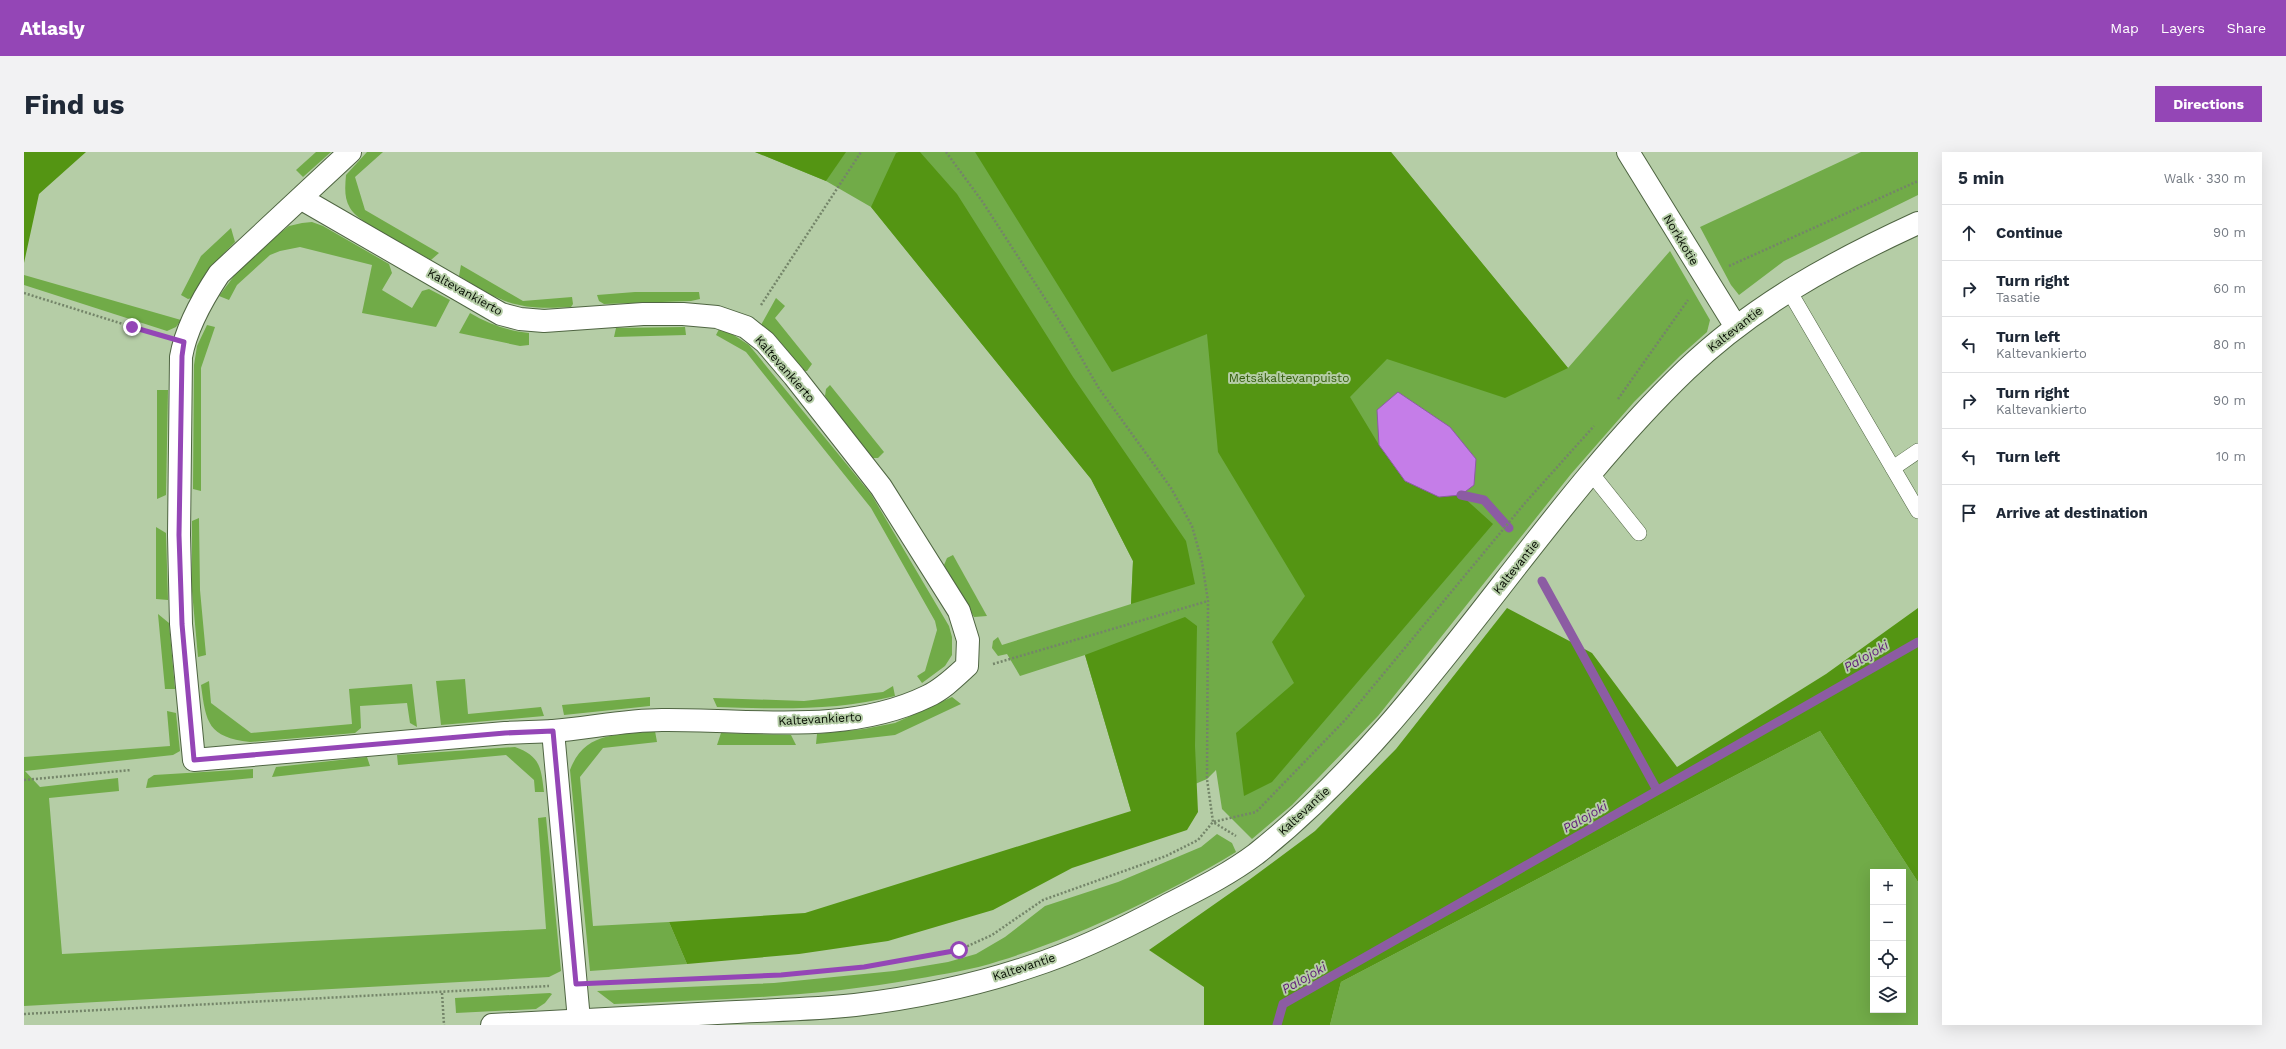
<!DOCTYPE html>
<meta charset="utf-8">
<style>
:root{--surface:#fff;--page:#f2f2f3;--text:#1f2937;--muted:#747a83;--line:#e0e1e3;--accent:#9446b6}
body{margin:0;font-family:"Work Sans",sans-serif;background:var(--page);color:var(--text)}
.controls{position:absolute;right:12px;bottom:12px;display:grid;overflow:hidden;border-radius:0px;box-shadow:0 4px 16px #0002}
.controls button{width:36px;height:36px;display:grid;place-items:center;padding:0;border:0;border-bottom:1px solid var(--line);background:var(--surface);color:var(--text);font:20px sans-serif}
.stop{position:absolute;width:12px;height:12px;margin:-9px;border:3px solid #9446b6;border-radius:50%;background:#fff}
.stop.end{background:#9446b6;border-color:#fff;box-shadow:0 1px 4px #0008}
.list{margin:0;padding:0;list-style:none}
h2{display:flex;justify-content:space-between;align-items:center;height:52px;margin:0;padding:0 16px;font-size:17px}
h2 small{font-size:13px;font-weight:400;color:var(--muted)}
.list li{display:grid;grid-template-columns:26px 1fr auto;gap:12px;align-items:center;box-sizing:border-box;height:56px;padding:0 16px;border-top:1px solid var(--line)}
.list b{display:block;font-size:15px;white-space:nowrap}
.list p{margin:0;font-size:13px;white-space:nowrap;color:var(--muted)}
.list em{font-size:13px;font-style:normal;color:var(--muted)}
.icon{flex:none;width:22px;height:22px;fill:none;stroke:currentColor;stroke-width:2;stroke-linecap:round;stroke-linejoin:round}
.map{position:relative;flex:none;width:1894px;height:873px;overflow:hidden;border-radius:0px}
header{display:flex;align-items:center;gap:24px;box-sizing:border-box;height:56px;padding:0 20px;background:var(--accent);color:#fff}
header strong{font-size:19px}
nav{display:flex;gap:22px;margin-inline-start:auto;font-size:14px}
.intro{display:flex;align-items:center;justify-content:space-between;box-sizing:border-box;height:96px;padding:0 24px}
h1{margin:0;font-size:28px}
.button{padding:10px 18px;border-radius:0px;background:var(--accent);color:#fff;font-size:14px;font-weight:700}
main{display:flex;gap:24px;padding:0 24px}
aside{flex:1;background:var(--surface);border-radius:0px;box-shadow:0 4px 16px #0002}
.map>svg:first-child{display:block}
.green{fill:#71ab48;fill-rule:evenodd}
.forest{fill:#549513}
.water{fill:#c57de8;stroke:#8c5ca3}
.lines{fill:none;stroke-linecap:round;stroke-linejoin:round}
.stream{stroke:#8c5ca3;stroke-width:9}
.lane-casing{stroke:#4f6542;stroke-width:16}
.street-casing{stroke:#4f6542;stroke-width:24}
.secondary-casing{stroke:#4f6542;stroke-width:24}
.path{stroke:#748569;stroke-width:2.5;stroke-dasharray:2 2;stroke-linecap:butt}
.lane{stroke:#fff;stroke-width:15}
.street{stroke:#fff;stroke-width:22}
.secondary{stroke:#fff;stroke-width:22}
.route{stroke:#9446b6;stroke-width:5}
.labels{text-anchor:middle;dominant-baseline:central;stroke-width:4;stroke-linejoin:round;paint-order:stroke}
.street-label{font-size:12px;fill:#070e03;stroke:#b5cda6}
.park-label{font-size:12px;fill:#335d0a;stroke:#b5cda6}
.water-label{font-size:13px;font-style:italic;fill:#5e1979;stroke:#b5cda6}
</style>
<header>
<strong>Atlasly</strong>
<nav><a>Map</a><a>Layers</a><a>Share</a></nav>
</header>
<div class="intro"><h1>Find us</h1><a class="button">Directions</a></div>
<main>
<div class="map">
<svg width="1894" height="873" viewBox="0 0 1894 873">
<rect width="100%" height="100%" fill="#b5cda6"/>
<g class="green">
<polygon points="292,0 307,0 279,25 272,18"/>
<path d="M343 0H359L331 25 341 58 415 101 407 108C390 98 335 72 326 56 320 46 321 35 322 23Z"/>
<polygon points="731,0 1367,0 1544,216 1646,99 1686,168 1683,180 1656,204 1610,250 1547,322 1354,564 1268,653 1228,687 1198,657 1192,618 1183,627 1107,659 1061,503 996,524 983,502 974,504 968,496 969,489 974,485 978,493 1107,452 1109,409 1067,327 847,55 802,29"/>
<polygon points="1837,0 1894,0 1894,43 1760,109 1715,143 1707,133 1676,75"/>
<polygon points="288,70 299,74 365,112 368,121 358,138 388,156 398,139 405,137 426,148 412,175 338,161 348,113 276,95 256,99 246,103 213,133 205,148 195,144 216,116 256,81 265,74 278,71"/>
<polygon points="207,76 211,90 183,119 168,146 164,147 157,143 177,104"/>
<path d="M437 113 499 149 548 145 549 152 547 155C493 158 480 152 435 124Z"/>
<polygon points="0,123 157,168 152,175 143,179 0,133"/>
<polygon points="611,140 675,140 676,147 667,149 580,152 575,149 573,143"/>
<polygon points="752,146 761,154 751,166 788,212 783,219 780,219 753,186 737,173"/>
<path d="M446 161C465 172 483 179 505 181V193L496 194 435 181Z"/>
<polygon points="183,173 191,175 177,216 177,339 169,337 170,213 173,194"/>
<polygon points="661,175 662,183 590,185 592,176"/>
<polygon points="695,177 708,182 725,193 847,342 925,474 928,485 928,503 921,514 898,531 893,524 901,519 913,478 911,469 847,356 722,200 692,183"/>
<polygon points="806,233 860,300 854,306 848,306 801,244 802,237"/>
<polygon points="133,238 144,238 142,343 133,347"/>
<polygon points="175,366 176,438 182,503 174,505 168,439 168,369"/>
<polygon points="132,375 142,381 144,448 132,447"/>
<polygon points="929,403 963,464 950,465 920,413 923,406"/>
<polygon points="134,462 145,471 151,537 141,537"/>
<polygon points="441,527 444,562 517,555 520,564 417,573 412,529"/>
<path d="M185 529 187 551 227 581 328 572 325 537 388 532 393 575 386 571 383 551 336 554 337 576 331 581 226 590C184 585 182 571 177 533Z"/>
<path d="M869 534 871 544C812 559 753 557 693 555L689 546 780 549 859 540Z"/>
<polygon points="626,545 626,554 540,563 538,553"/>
<polygon points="928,545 937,552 871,583 792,592 793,582 840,577 871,571"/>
<polygon points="143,559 152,561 156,599 149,603 1,619 16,635 94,626 95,639 25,646 38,802 522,777 514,666 522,665 537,819 525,825 0,854 0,605 146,594"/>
<path d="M631 579 633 590 579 596 556 625 569 774 645 770 663 812 566 819 546 618C561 578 594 584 631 579Z"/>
<path d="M1796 579 1894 730V873H1306L1317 830ZM1849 720H1879V858H1849Z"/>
<polygon points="697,581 767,583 772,593 693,593"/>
<path d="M491 595C516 604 517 615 520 640H511L510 628 482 603 374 613 373 603Z"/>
<polygon points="343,605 346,614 248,625 252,615"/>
<polygon points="229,617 229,626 122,636 124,627 130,623"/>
<path d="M1193 682 1208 691 1212 700C1139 744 1056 784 975 809 948 818 920 822 892 827 792 845 691 848 590 852L573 839 750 831 870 819 924 810 952 802 981 785 1021 754 1094 730 1177 695Z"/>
<polygon points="526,841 528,842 521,851 512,857 432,861 431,846"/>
</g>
<g class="forest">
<polygon points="0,0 62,0 15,42 0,111"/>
<polygon points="731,0 822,0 802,29"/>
<polygon points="875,0 896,0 933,42 1049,225 1162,389 1171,432 1107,452 1109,409 1067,327 847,55 872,1"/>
<polygon points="951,0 1367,0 1544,216 1481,246 1363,207 1326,245 1355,293 1381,329 1415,345 1437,343 1469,372 1248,630 1220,644 1212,581 1270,531 1248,490 1281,444 1194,300 1183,182 1088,220"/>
<polygon points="1483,456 1568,501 1653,615 1802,522 1894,456 1894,730 1796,579 1317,830 1306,873 1180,873 1180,835 1125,798 1225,728 1291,679 1372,597"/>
<polygon points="1161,465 1173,474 1171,594 1174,660 1163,678 1048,716 969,758 864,789 775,802 663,812 645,770 781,761 1107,659 1061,503"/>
</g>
<polygon class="water" points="1374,240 1426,275 1452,307 1450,333 1437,343 1415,345 1381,329 1355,293 1353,258"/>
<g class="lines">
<g class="stream">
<polyline points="1437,343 1460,348 1485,376"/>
<polyline points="1518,429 1633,638"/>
<polyline points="1253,873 1259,852 1894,490"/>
</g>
<defs>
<g id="lane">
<polyline points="1764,137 1894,359"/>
<polyline points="1869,316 1894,299"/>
<polyline points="1567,321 1615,381"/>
</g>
<g id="street">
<polyline points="1604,0 1712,175"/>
<path d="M278 47 477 162 496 167 520 169 619 162H659L693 165 722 175 741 190 770 224 857 335 935 459 944 488 943 514C931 525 919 537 904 544 822 584 726 567 638 568 602 568 565 576 529 579 513 580 497 580 481 581L170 608 157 472 155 383 157 205C162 176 179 146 195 122L326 0"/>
<polyline points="529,579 555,868"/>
</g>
<path id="secondary" d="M468 873C543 869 618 865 693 861 739 858 785 858 831 853 890 846 952 833 1008 814 1055 799 1099 777 1142 754 1173 738 1204 723 1232 702 1402 567 1506 368 1662 218 1730 153 1809 110 1894 71"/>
</defs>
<use href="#lane" class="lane-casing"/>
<use href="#street" class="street-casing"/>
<use href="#secondary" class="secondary-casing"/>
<g class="path">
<polyline points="922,0 958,49 1042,179 1074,235 1147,336 1168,374 1178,410 1184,449 1183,627 1189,670 1212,684"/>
<polyline points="1705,114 1894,29"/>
<polyline points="0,141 134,183"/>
<polyline points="737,153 837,0"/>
<polyline points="1594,247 1664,148"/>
<polyline points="969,512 1184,449"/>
<polyline points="0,628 107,618"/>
<polyline points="578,831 757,823 840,815 935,798 968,783 1019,748 1142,704 1174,688 1189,670 1232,660 1322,567 1501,351 1570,274"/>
<polyline points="418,841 420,873"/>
<polyline points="0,862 525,834"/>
</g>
<use href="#lane" class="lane"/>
<use href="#street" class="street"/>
<use href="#secondary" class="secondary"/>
</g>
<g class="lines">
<polyline class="route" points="108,175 160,190 158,204 155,383 158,472 170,608 481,581 529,579 552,832 757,823 840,815 935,798"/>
</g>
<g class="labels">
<g class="street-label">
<text transform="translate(1657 88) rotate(59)">Norkkotie</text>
<text transform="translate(441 140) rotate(29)">Kaltevankierto</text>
<text transform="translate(1711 177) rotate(-38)">Kaltevantie</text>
<text transform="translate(761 217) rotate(49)">Kaltevankierto</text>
<text transform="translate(1492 415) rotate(-51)">Kaltevantie</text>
<text transform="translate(796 567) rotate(-3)">Kaltevankierto</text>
<text transform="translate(1280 659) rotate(-43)">Kaltevantie</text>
<text transform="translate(1000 815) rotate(-18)">Kaltevantie</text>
</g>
<g class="park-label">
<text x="1265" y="226">Metsäkaltevanpuisto</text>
</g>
<g class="water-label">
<text transform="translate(1842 504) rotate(-30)">Palojoki</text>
<text transform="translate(1561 665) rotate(-30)">Palojoki</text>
<text transform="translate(1280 826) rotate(-30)">Palojoki</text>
</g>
</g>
</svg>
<div class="controls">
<button>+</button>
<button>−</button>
<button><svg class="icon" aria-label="locate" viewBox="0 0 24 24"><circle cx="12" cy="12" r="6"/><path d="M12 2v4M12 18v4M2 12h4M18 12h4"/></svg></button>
<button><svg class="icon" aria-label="layers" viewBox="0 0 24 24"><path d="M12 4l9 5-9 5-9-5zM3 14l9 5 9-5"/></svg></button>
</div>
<div class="stop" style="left:935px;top:798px"></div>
<div class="stop end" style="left:108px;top:175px"></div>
</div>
<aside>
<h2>5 min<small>Walk · 330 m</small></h2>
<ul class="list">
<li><svg class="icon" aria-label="ahead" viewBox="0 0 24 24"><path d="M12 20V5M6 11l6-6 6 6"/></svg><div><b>Continue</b></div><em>90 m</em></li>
<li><svg class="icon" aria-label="right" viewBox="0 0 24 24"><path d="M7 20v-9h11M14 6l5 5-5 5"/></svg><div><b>Turn right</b><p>Tasatie</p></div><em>60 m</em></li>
<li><svg class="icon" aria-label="left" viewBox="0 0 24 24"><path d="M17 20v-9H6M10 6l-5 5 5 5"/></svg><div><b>Turn left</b><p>Kaltevankierto</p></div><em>80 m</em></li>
<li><svg class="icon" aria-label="right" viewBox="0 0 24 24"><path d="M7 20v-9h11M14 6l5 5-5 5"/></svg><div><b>Turn right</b><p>Kaltevankierto</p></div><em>90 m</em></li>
<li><svg class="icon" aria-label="left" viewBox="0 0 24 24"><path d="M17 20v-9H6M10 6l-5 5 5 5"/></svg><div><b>Turn left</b></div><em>10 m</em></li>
<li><svg class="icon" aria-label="arrive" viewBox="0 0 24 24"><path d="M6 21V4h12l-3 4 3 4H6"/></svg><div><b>Arrive at destination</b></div></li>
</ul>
</aside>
</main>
